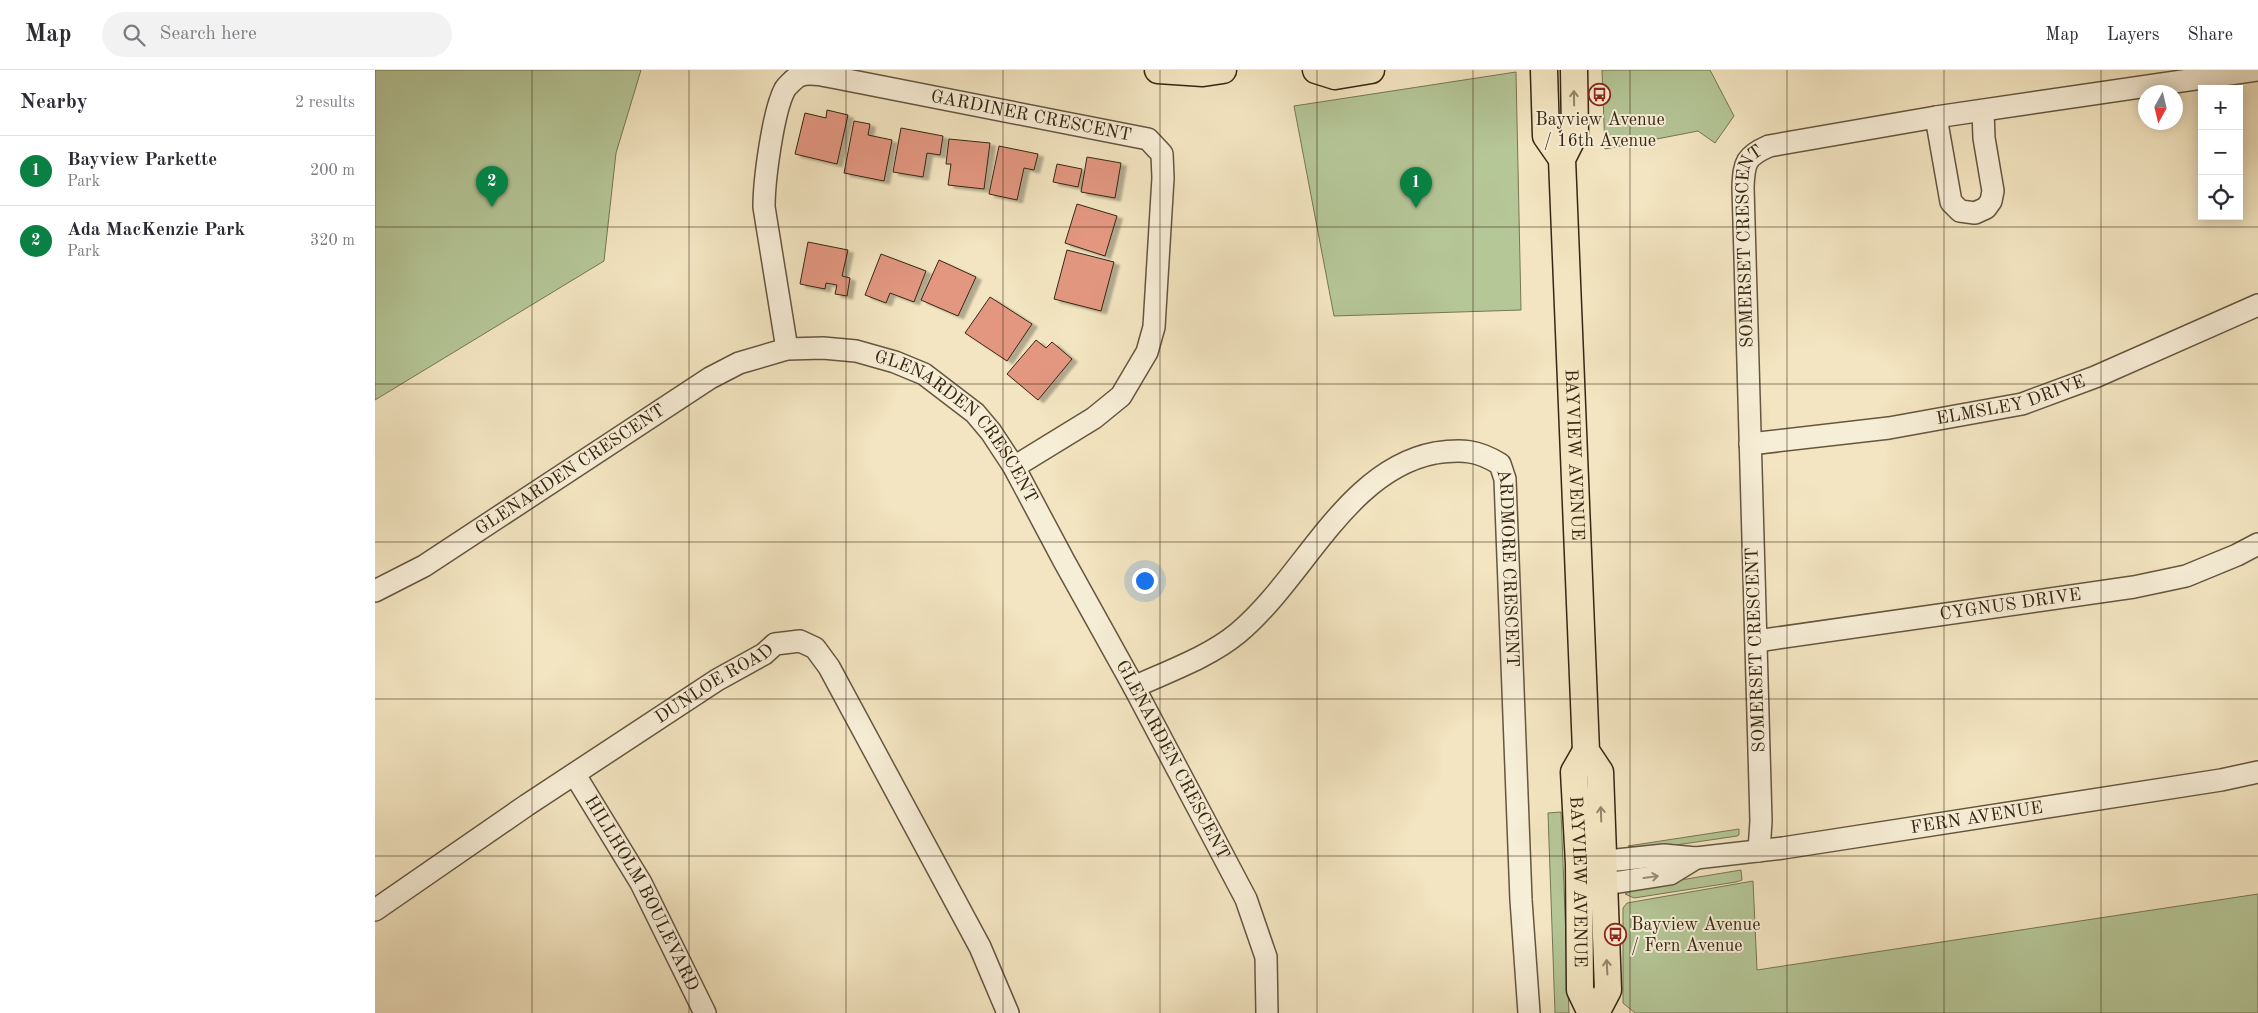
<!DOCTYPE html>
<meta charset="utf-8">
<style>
:root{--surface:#fff;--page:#f2f2f3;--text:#2b2b33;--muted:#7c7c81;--line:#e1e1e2;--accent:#0b8043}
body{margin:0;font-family:"Old Standard TT",serif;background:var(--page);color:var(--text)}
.controls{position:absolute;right:15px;top:15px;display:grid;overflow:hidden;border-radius:0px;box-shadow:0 2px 12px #0003}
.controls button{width:45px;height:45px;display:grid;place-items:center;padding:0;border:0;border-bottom:1px solid var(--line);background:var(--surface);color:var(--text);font:25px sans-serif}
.compass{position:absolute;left:1763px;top:15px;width:45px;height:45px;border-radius:50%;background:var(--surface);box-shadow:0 2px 12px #0003;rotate:188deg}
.you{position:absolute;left:769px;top:510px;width:18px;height:18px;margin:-12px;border:4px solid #fff;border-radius:50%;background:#1a73e8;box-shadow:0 0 0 8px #1a73e833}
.badge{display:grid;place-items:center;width:32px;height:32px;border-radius:50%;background:var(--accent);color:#fff;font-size:16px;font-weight:700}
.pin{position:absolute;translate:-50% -41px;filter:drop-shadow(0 1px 2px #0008)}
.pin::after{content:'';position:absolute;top:26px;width:18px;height:15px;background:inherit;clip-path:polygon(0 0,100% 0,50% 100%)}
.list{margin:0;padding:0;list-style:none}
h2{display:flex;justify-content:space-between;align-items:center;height:65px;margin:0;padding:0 20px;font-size:21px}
h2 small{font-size:16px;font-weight:400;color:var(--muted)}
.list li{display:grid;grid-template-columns:32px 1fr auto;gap:15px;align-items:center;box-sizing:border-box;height:70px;padding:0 20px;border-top:1px solid var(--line)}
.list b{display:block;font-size:19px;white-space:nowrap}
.list p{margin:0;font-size:16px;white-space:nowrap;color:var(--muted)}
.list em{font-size:16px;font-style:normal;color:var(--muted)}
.icon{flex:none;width:28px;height:28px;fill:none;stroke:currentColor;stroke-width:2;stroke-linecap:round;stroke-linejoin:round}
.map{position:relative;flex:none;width:1883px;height:943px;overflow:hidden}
header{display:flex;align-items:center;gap:30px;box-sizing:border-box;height:70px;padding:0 25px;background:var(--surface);border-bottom:1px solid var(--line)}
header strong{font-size:24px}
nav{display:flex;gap:28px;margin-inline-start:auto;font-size:18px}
.search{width:350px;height:45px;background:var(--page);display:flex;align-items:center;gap:12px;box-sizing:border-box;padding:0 18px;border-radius:28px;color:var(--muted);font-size:19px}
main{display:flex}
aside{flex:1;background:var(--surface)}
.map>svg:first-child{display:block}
.green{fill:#b5c697;stroke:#767654}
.building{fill:#e39781;stroke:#362612;filter:url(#shadow)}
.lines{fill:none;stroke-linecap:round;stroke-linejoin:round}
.minor-casing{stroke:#65563e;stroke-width:24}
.major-casing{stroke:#362612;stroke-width:29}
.minor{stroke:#f7eed7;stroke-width:21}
.major{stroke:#f3e5c1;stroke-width:26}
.oneway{stroke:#94866a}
.oneway2{stroke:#968a74}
.grid{fill:none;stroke:#362612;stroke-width:1;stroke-opacity:0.55}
.labels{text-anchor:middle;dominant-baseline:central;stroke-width:4;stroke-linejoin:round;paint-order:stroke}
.street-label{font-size:18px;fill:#362612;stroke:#f7eed7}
.poi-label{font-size:18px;fill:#362612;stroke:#f7eed7}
</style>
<header>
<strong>Map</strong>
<div class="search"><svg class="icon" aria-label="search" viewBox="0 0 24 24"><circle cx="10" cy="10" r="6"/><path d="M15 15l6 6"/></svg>Search here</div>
<nav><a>Map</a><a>Layers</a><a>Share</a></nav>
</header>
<main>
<aside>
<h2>Nearby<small>2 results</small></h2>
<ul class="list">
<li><span class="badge">1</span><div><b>Bayview Parkette</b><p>Park</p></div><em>200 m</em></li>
<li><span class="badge">2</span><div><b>Ada MacKenzie Park</b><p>Park</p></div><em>320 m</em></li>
</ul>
</aside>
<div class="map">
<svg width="1883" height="943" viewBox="0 0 1883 943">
<defs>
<filter id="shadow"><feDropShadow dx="5.5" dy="3" stdDeviation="1" flood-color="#0004"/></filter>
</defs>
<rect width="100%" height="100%" fill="#f3e5c1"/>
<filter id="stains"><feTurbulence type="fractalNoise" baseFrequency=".004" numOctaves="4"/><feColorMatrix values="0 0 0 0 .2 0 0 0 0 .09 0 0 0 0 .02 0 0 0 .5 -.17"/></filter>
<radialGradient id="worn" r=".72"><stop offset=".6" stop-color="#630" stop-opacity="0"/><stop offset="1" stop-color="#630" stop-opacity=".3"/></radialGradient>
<g class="green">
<polygon points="0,0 266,0 241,83 229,191 0,330"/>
<polygon points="1227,0 1335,0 1359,46 1340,73 1323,61 1230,79"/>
<polygon points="1141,2 1146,240 959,246 919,36"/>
<polygon points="1186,742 1194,943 1180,943 1173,743"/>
<polygon points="1364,759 1364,765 1362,766 1274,779 1253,776"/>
<polygon points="1366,800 1367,810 1361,812 1259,828 1250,824 1269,816"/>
<polygon points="1378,811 1382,900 1883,824 1883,943 1260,943 1248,933 1248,838 1252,833"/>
</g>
<g class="building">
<polygon points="452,40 473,45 462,94 420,84 430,43 451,48"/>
<polygon points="479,51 495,54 493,65 517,70 509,111 469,103"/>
<polygon points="526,58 568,66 565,85 552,83 548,107 518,102"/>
<polygon points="574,69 615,73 609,119 573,115 576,94 571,94"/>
<polygon points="624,76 663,84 659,100 649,98 642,130 614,124"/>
<polygon points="712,87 746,93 740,128 706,122"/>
<polygon points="682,94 707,99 703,117 678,112"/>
<polygon points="702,134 742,146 730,186 690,173"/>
<polygon points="433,172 473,180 467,206 475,208 472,226 460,224 462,215 451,213 450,219 425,214"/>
<polygon points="692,180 739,192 726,241 679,229"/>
<polygon points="506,184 551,201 539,232 515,223 511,233 490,225"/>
<polygon points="564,190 601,207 583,246 546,230"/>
<polygon points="615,227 657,254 632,291 590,263"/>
<polygon points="661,270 671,278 677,272 697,289 663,330 632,304"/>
</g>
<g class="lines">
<defs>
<g id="minor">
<polyline points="1561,47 1576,132 1585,141 1600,143 1611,138 1616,131 1618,121 1609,68 1608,41"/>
<path id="s1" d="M412 279 389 137C389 111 398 41 410 19 412 16 420 8 424 6 435 1 451 6 462 8L773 69 787 84 788 108 779 257 772 282 746 326 719 348 639 397"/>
<path id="s2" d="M1375 374 1514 358 1647 334 1720 307 1883 235"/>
<path id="s3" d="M0 521 49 496 335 308 364 293 412 279 448 278 481 281 520 292 549 304 600 343 616 362 639 397 689 491 759 617 871 829 891 887 892 943"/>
<path id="s4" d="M1382 571 1759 517 1811 506 1862 485 1883 474"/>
<path id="s5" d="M759 617C794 601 834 587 863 563 929 508 971 400 1060 383 1087 379 1102 380 1125 394L1130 409 1146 830 1154 943"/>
<path id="s6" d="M200 705 266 813 330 943"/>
<path id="s7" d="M1384 781 1386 751 1368 117C1369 92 1371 86 1394 76L1561 47 1882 0"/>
<path id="s8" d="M1213 793 1289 785 1321 788 1408 778 1846 710 1883 702"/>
<polyline points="1214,813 1244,812 1295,804 1321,788"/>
<path id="s9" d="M0 840 152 735 342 610 389 584 400 574 425 571 440 578 454 597 605 877 633 943"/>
</g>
<g id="major">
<polyline points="783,0 828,3 848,0"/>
<polyline points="941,0 960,6 996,0"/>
<polyline points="1169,0 1171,66 1187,89"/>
<path id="s10" d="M1199 0 1200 63 1187 89 1211 681 1225 702 1233 920 1221 943"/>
<path id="s11" d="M1211 681 1199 702 1204 794 1205 920 1216 943"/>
</g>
</defs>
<use href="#minor" class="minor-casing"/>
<use href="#major" class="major-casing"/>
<use href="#minor" class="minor"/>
<use href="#major" class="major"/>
</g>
<defs><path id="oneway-shaft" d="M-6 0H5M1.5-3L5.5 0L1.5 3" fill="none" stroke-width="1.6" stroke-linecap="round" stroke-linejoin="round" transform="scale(1.25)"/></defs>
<g class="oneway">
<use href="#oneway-shaft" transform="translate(1199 28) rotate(-91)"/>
<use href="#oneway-shaft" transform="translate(1226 744) rotate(-92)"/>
<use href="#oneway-shaft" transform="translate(1232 897) rotate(-93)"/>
</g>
<use class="oneway2" href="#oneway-shaft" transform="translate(1276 807) rotate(-8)"/>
<path class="grid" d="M157 0V943M314 0V943M471 0V943M628 0V943M785 0V943M942 0V943M1098 0V943M1255 0V943M1412 0V943M1569 0V943M1726 0V943M0 157H1883M0 314H1883M0 472H1883M0 629H1883M0 786H1883"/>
<defs>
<symbol id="bus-ring" viewBox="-11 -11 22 22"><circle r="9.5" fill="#f7eed7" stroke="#8f2418" stroke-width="1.5"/><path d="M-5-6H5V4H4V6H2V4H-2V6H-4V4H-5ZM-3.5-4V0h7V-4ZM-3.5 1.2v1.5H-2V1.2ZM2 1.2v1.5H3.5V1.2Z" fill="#8f2418"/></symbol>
</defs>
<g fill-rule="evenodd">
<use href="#bus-ring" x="1212" y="12" width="25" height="25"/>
<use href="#bus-ring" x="1228" y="852" width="25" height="25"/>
</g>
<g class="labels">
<g class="street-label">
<text stroke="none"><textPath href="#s1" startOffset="520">GARDINER CRESCENT</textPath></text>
<text stroke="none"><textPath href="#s7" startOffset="606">SOMERSET CRESCENT</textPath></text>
<text stroke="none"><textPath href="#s2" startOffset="265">ELMSLEY DRIVE</textPath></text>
<text stroke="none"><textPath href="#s3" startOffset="680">GLENARDEN CRESCENT</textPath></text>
<text stroke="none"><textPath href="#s10" startOffset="388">BAYVIEW AVENUE</textPath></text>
<text stroke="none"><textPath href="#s3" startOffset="230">GLENARDEN CRESCENT</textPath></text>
<text stroke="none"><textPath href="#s5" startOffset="562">ARDMORE CRESCENT</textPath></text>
<text stroke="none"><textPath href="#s4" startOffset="256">CYGNUS DRIVE</textPath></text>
<text transform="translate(1381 580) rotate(-92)">SOMERSET CRESCENT</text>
<text stroke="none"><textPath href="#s9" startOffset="408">DUNLOE ROAD</textPath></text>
<text stroke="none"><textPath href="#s3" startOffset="1085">GLENARDEN CRESCENT</textPath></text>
<text stroke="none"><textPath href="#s8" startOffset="392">FERN AVENUE</textPath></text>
<text stroke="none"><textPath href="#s11" startOffset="134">BAYVIEW AVENUE</textPath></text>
<text stroke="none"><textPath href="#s6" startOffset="136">HILLHOLM BOULEVARD</textPath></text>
</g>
<g class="poi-label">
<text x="1225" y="50">Bayview Avenue<tspan x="1225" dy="21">/ 16th Avenue</tspan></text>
<text x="1256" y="855" text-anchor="start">Bayview Avenue<tspan x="1256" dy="21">/ Fern Avenue</tspan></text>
</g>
</g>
<rect width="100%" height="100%" filter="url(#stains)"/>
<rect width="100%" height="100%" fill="url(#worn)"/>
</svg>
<div class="controls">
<button>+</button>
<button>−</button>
<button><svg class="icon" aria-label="locate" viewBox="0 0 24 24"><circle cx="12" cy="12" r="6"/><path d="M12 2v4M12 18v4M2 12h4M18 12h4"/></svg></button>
</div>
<svg class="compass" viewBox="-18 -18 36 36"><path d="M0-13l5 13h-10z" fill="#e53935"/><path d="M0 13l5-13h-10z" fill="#7c7c81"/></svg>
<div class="you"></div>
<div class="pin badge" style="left:1041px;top:138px">1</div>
<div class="pin badge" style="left:117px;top:137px">2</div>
</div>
</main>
